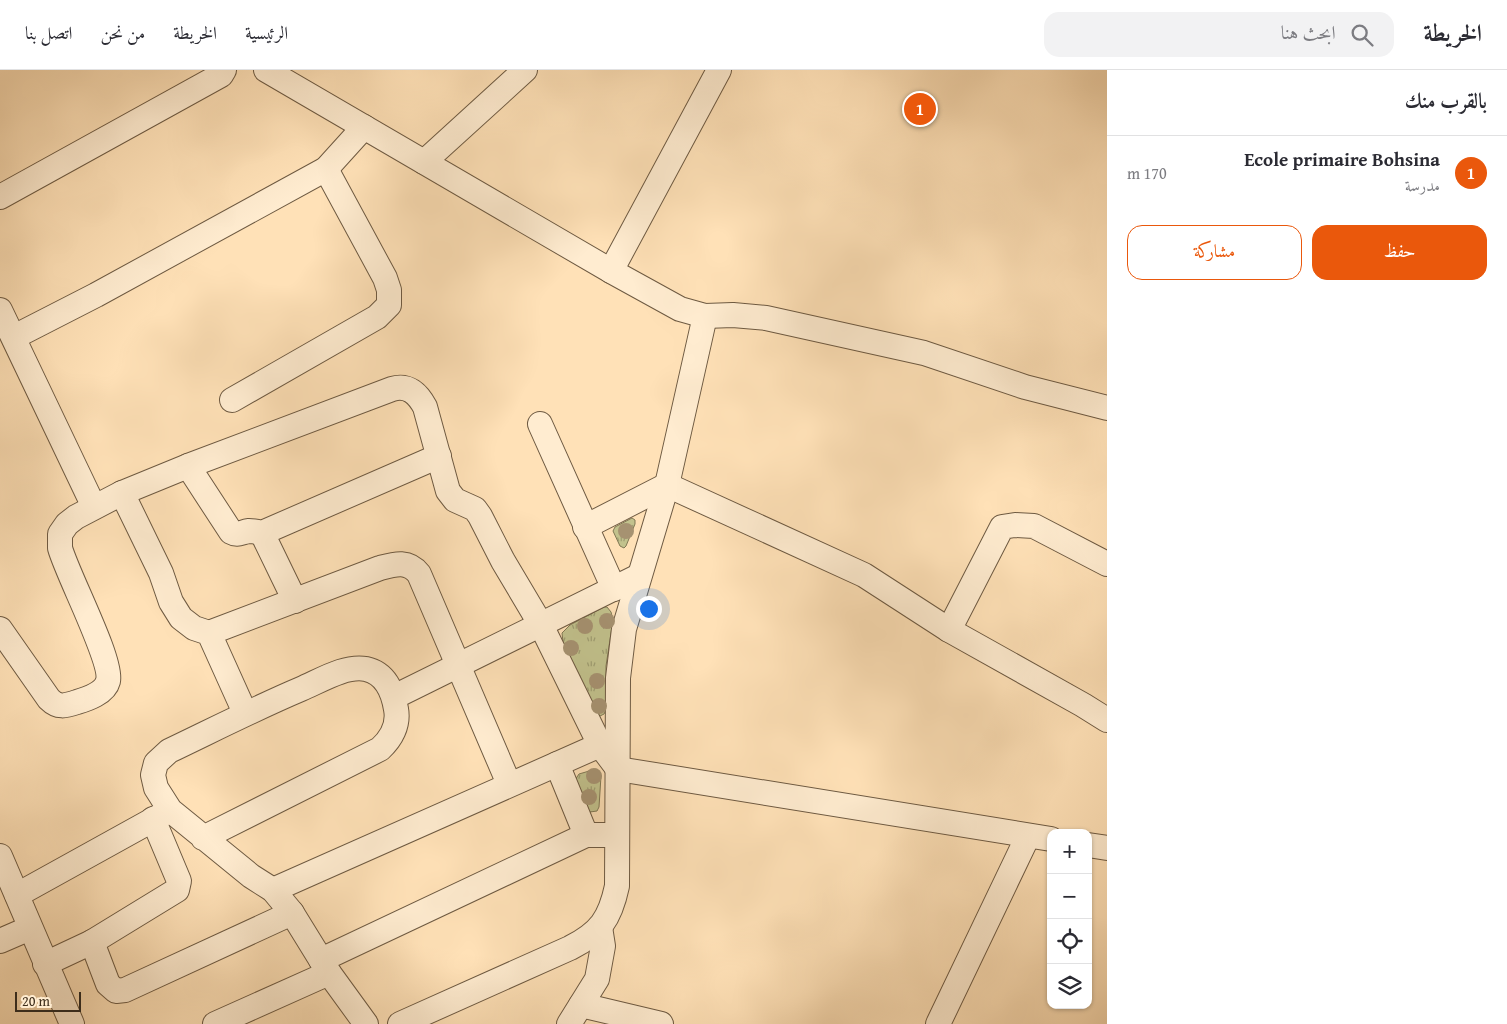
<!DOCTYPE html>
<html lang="ar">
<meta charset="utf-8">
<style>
:root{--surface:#fff;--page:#f2f2f3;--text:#2b2b33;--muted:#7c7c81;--line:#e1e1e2;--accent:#ea580c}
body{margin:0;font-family:"Gentium Book Plus",Amiri,serif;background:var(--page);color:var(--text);direction:rtl}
.controls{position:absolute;right:15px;bottom:15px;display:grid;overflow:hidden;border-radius:10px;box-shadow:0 1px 4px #0004}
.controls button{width:45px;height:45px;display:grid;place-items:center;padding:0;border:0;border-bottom:1px solid var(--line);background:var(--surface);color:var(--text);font:25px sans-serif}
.scale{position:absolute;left:15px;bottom:12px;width:66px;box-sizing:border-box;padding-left:5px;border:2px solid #3d2d1b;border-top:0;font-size:14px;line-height:18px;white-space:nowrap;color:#3d2d1b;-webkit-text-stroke:4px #ffecd0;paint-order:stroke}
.you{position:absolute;left:648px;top:538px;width:18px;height:18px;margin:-12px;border:4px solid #fff;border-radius:50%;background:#1a73e8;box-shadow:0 0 0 8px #1a73e833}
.badge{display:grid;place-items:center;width:32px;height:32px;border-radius:50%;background:var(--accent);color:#fff;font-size:16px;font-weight:700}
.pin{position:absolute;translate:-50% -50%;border:2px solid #fff;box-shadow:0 1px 5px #0006}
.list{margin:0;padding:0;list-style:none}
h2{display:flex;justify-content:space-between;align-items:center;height:65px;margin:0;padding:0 20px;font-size:21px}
h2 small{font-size:16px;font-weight:400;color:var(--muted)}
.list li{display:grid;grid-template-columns:32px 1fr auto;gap:15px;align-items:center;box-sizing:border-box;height:75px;padding:0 20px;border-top:1px solid var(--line)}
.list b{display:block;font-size:19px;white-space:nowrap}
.list p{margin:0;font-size:16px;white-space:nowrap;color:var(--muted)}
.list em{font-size:16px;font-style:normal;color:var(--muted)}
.actions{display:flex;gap:10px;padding:15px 20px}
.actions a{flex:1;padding:11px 0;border:1px solid var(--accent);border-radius:15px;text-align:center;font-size:18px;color:var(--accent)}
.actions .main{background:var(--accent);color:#fff}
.icon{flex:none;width:28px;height:28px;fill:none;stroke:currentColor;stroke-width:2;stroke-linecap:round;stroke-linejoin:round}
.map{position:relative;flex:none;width:1107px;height:954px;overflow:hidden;direction:ltr}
header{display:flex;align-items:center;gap:30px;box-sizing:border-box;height:70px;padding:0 25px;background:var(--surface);border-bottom:1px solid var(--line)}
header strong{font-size:24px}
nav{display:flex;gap:28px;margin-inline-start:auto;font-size:18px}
.search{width:350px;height:45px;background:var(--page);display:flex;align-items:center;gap:12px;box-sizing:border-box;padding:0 18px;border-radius:15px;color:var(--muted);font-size:19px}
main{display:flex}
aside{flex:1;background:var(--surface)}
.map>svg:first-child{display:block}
.grass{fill:url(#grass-tufts);stroke:#807854}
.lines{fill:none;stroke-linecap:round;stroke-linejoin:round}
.street-casing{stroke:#6e5a42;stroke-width:26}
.street{stroke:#ffecd0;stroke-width:24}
.tree{fill:#a69271}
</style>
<header>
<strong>الخريطة</strong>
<div class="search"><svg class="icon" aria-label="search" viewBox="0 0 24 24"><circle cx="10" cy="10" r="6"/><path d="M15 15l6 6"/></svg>ابحث هنا</div>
<nav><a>الرئيسية</a><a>الخريطة</a><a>من نحن</a><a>اتصل بنا</a></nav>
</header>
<main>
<aside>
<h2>بالقرب منك<small></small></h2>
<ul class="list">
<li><span class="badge">1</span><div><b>Ecole primaire Bohsina</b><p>مدرسة</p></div><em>170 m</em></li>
</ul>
<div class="actions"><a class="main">حفظ</a><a>مشاركة</a></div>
</aside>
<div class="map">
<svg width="1107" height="954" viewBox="0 0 1107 954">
<defs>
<pattern id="grass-tufts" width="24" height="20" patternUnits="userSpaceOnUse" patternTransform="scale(1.25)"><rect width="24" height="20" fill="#c2c28d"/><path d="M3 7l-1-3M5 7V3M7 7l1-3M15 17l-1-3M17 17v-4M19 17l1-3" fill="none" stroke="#9f9e72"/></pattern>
</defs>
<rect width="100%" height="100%" fill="#ffe1b7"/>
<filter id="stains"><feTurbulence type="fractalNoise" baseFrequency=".004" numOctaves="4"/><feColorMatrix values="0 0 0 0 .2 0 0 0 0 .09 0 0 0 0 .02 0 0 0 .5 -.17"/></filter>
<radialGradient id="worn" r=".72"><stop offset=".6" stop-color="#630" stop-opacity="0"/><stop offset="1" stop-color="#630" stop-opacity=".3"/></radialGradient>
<g class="grass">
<polygon points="632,448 635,450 635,454 626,476 624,478 620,476 613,461 615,457"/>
<polygon points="604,537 607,537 611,542 613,550 606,596 606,640 604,644 600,646 594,643 563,572 562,563 570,555"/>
<polygon points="596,699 600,702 601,706 599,737 597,741 590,742 588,741 575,710 579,704"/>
</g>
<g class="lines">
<defs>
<g id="street">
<polyline points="266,0 611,201 680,239 705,246 733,245 766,248 924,283 1025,317 1107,338"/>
<polyline points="424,92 525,0"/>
<polyline points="0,127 221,5 224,0"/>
<polyline points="611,201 719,0"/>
<polyline points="0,240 94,437"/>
<polyline points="14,267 96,225 326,99 364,57"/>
<polyline points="232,330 377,247 389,235 389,220 385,208 326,99"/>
<polyline points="540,354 614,519"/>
<path d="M188 396 231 462C238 466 241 462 249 461 253 461 258 462 262 463L439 386"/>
<polyline points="122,423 161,503 171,532 181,548 194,558 209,563 245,643"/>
<polyline points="585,457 667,415 864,505 949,560 1083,635 1107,650"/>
<polyline points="262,463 295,531"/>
<path d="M0 559 49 629C58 638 65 636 77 632 87 629 105 623 108 611 113 591 67 504 60 478V464L67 454 76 447 122 423 188 396 392 319C408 314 418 324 425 337L448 421 455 430 475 439 480 446 503 491 541 555 600 675 618 699 1051 769"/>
<polyline points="949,560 1002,457 1015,455 1034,456 1107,494"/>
<path d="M209 563 380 498C395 494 408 490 419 504L509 714"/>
<polyline points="394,627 639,506"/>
<polyline points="557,694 586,765"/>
<path d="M203 768 380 679C391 669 399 655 396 639 393 621 385 603 366 599 345 595 320 611 301 619 256 638 213 660 169 681L156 693 153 705 156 718 170 740 251 806 273 820 292 843 329 903"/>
<polyline points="1088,775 1107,778"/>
<polyline points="0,786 72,954"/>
<polyline points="273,820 600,675"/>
<polyline points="17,825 167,742"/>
<polyline points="0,871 30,858"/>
<polyline points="92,872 108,914 116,921 125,920 292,843"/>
<polyline points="321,890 586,765 617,765"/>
<polyline points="45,894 92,872 177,820 179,811 153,749"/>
<polyline points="581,935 661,954"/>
<polyline points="215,954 329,903 366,954"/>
<path d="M400 954 570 878C600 863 610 849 617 816L618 608 624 559 667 415 705 246"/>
<polyline points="569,954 597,909 603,876 600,857"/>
<polyline points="938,954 1028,766"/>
</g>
</defs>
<use href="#street" class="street-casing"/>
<use href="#street" class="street"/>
</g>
<g class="tree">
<circle cx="626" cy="461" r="8"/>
<circle cx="607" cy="551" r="8"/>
<circle cx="585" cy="556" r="8"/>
<circle cx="571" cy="578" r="8"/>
<circle cx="597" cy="611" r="8"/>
<circle cx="599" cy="636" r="8"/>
<circle cx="594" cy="706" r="8"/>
<circle cx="589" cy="727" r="8"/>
</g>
<rect width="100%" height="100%" filter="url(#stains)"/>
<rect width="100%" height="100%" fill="url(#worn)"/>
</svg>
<div class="controls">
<button>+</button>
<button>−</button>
<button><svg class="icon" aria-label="locate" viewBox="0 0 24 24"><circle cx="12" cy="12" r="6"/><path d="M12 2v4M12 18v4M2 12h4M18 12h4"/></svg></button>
<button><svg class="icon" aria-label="layers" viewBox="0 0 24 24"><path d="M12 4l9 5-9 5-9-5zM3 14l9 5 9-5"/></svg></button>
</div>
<div class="scale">20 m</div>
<div class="you"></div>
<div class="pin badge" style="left:920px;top:39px">1</div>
</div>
</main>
